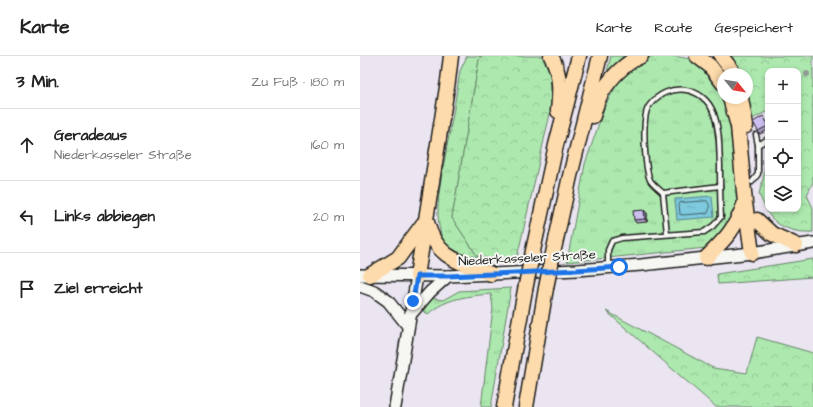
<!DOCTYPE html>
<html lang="de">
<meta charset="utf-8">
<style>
:root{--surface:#fff;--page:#f2f2f2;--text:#222;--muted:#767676;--line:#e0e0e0}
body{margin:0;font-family:"Architects Daughter",sans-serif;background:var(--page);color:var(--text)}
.controls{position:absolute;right:12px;top:12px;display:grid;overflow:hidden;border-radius:8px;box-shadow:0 2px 6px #0003}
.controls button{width:36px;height:36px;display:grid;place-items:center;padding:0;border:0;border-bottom:1px solid var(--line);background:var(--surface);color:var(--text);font:20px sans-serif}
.compass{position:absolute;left:357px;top:12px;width:36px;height:36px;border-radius:50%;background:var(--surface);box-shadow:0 2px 6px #0003;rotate:120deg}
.stop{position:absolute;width:12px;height:12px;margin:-9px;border:3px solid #1a73e8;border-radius:50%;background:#fff}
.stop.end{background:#1a73e8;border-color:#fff;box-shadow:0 1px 4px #0008}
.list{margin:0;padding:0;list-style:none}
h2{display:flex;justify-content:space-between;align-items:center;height:52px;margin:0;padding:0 16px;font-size:17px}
h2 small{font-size:13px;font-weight:400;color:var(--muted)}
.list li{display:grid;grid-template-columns:26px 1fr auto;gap:12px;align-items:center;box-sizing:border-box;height:72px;padding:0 16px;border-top:1px solid var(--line)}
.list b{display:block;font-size:15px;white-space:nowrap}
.list p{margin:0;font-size:13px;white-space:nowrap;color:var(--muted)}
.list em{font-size:13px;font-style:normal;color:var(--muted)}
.icon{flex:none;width:22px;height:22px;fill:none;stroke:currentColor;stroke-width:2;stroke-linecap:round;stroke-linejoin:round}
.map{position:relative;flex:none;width:453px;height:351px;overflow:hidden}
header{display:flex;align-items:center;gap:24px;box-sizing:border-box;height:56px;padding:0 20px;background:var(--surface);border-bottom:1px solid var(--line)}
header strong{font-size:19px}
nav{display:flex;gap:22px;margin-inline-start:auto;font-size:14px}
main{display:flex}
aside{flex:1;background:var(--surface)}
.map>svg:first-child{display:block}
.grass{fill:url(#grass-tufts);stroke:#648266}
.forest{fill:url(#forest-crowns);stroke:#648266}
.water{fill:url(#water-ripples);stroke:#578490}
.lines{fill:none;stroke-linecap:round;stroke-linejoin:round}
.shore{stroke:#436169;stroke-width:1}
.lane-casing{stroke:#1c1c1c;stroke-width:7}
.secondary-casing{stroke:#1c1c1c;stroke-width:14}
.highway-casing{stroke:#1c1c1c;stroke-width:17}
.lane{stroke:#f6f6f2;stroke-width:4}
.secondary{stroke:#f6f6f2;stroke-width:11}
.highway{stroke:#fedbac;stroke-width:14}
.highway-bridge-casing{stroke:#1c1c1c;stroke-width:17;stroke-linecap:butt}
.highway-bridge{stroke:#fedbac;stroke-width:14}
.tree{fill:#919994}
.wall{fill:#b0a3ce;stroke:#1c1c1c}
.shaded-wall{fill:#9085a8;stroke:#1c1c1c}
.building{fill:#cdbef0;stroke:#1c1c1c}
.route{stroke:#1a73e8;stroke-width:5}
.labels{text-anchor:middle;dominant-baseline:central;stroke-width:4;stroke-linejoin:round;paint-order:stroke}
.street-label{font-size:13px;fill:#1c1c1c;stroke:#f6f6f2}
</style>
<header>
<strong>Karte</strong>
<nav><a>Karte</a><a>Route</a><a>Gespeichert</a></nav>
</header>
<main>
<aside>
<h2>3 Min.<small>Zu Fuß · 180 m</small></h2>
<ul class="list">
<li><svg class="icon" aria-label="ahead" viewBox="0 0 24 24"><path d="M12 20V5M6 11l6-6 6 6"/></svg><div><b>Geradeaus</b><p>Niederkasseler Straße</p></div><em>160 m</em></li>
<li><svg class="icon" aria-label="left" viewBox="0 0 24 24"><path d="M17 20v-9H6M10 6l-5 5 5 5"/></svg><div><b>Links abbiegen</b></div><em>20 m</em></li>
<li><svg class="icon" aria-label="arrive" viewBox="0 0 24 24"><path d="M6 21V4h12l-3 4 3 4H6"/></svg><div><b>Ziel erreicht</b></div></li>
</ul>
</aside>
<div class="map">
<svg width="453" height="351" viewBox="0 0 453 351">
<defs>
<pattern id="grass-tufts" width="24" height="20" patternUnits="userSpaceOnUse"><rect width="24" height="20" fill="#ade9af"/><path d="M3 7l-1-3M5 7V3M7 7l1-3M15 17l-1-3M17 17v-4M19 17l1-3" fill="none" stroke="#94c796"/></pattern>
<pattern id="forest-crowns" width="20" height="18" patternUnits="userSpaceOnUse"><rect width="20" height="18" fill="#ade9af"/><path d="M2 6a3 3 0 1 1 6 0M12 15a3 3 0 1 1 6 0" fill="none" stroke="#94c796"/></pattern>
<pattern id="water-ripples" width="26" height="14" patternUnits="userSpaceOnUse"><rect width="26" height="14" fill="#7ec9dd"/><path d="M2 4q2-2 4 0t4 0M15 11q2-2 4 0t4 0" fill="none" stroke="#6cacbd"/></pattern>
</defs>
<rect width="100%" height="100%" fill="#eae5f1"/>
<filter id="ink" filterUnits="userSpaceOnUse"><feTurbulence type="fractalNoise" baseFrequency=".025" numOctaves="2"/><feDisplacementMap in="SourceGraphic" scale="8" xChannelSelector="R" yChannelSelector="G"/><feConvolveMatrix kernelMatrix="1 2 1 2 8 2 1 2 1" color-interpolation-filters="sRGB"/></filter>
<g filter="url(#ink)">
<g class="grass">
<path d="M107 0H121L119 4 92 162 118 201C105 199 88 195 82 181 72 155 83 117 87 90 92 65 96 40 100 15Z"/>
<path d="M295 0C322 0 339 0 356 25 360 31 363 35 363 42H364L368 55 377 129V154L372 167 346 192 207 206 225 108 245 50 259 24 274 11 290 1Z"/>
<path d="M151 232 131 351H121L133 252 131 238C108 240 86 242 68 258L63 255 71 242 83 244 99 235Z"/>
</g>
<g class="forest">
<polygon points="121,0 182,0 190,16 192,49 156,206 118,201 92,162 119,4"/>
<polygon points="251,0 265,0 246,20"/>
<path d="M367 0H453V126L447 139 453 152V176C438 177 420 173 410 160 406 154 402 145 399 138L404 119 406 96 408 95V153H438V15H408V55L388 65 387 18H377Z"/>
<polygon points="453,203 453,221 358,228 357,218"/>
<polygon points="246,255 353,312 387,317 397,281 453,297 453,351 356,351"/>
</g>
<polygon class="water" points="352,140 354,161 317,164 315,143"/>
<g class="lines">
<path class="shore" d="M347 145C350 147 350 154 348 157L322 159 320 158 319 149 320 147Z"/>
<defs>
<g id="lane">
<polyline points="396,79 398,89"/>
<polyline points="392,126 398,118 398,89 408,83"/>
<polyline points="303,137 360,130"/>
<path d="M248 211V194L252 185 262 182 344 176 353 170 361 161C360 144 360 127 360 109 359 92 360 75 354 58 344 29 307 25 289 50 281 61 285 112 290 124 293 129 299 133 303 137L307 178"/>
</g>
<g id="secondary">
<polyline points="0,219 88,220 217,214 281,209 392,197 453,187"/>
<polyline points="0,230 14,235 28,245 48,270"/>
<polyline points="51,258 70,236 88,220"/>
<polyline points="35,351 57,220"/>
</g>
<g id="highway">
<path d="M191 0C201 17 200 36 198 55"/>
<polyline points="337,0 350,10 363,27"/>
<polyline points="361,0 371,13 373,18"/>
<polyline points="370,42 378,70 385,147 392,197"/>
<polyline points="381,42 386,70"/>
<path d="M233 60C235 52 238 43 242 36 251 22 265 7 281 0"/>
<polyline points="397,164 412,178 436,189"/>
<path d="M67 166C76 203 100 206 131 218"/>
<polyline points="192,202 210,120 240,0"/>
<path d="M346 202C365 183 374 175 384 149"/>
<polyline points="171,204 196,89 219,0"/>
<polyline points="10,219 38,202 63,168"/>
<polyline points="57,220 88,25 91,0"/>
<polyline points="144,351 165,234"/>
<polyline points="166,351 186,232"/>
</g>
</defs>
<use href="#lane" class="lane-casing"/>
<use href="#secondary" class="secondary-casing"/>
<use href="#highway" class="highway-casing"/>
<use href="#lane" class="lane"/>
<use href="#secondary" class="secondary"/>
<use href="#highway" class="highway"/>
<defs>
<g id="highway-bridge">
<polyline points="186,232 192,202"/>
<polyline points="165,234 171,204"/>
</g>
</defs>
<use href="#highway-bridge" class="highway-bridge-casing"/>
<use href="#highway-bridge" class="highway-bridge"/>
</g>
<circle class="tree" cx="447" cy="18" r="3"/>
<g class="wall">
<polygon points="405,63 408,68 408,74 400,78 398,75"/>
<polygon points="284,154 287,157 287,166 276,167 274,164"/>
</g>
<polygon class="shaded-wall" points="284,154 287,157 287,166 285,163"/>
<g class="building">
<polygon points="403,60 408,68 408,70 398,75 393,66"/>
<polygon points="284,154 285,163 274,164 273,155"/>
</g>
</g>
<g class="lines" filter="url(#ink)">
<polyline class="route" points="53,245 57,220 88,220 217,214 259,211"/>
</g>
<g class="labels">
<g class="street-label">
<text transform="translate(167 202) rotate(-3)">Niederkasseler Straße</text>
</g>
</g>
</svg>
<div class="controls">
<button>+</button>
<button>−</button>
<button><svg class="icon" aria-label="locate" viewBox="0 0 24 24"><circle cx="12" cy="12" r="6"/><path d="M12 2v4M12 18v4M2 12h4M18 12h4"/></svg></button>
<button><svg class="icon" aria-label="layers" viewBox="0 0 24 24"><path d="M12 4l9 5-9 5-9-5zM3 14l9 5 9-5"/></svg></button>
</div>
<svg class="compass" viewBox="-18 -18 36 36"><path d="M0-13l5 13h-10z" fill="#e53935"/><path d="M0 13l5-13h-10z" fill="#767676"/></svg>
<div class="stop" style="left:259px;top:211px"></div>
<div class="stop end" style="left:53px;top:245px"></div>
</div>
</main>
